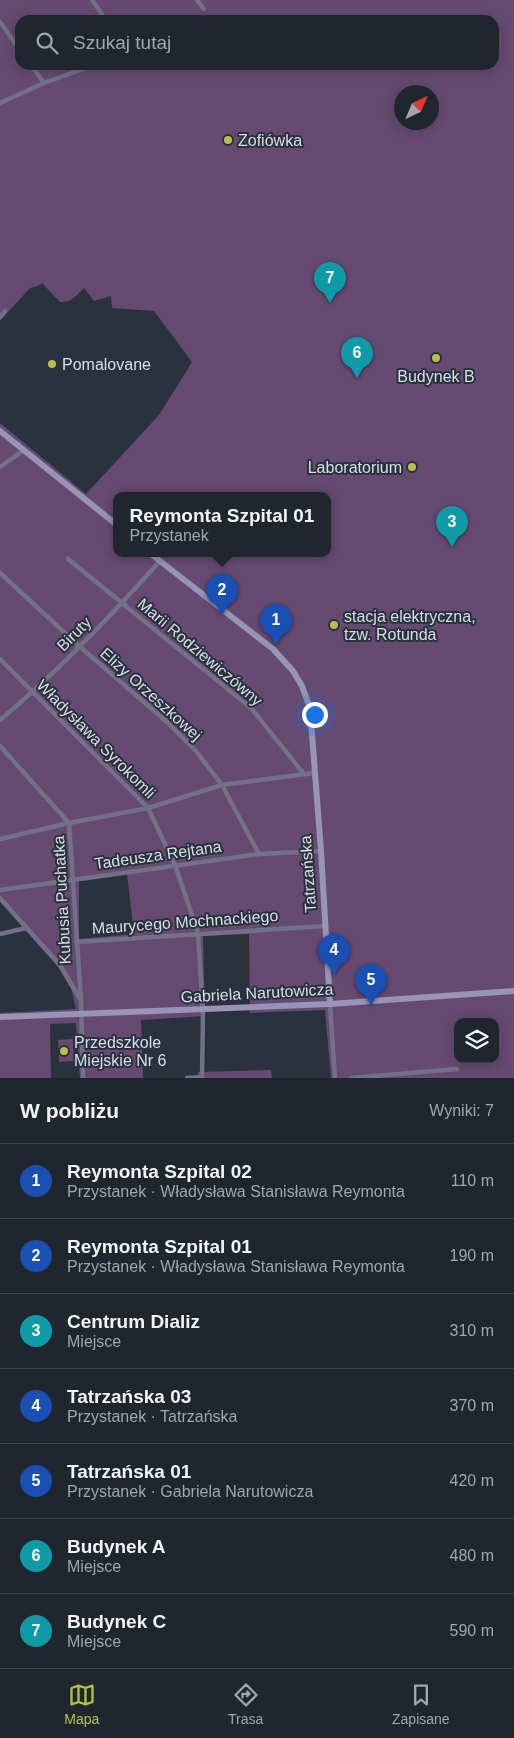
<!DOCTYPE html>
<html lang="pl">
<meta charset="utf-8">
<style>
:root{--surface:#20262e;--page:#2d323a;--text:#f1f3f6;--muted:#a2a5aa;--line:#3d434a;--accent:#b6c148}
body{margin:0;font-family:Helvetica,sans-serif;background:var(--page);color:var(--text)}
.controls{position:absolute;right:15px;bottom:15px;display:grid;overflow:hidden;border-radius:10px;box-shadow:0 2px 12px #0003}
.controls button{width:45px;height:45px;display:grid;place-items:center;padding:0;border:0;border-bottom:1px solid var(--line);background:var(--surface);color:var(--text);font:25px sans-serif}
.compass{position:absolute;left:394px;top:85px;width:45px;height:45px;border-radius:50%;background:var(--surface);box-shadow:0 2px 12px #0003;rotate:44deg}
.you{position:absolute;left:314px;top:714px;width:18px;height:18px;margin:-12px;border:4px solid #fff;border-radius:50%;background:#1a73e8;box-shadow:0 0 0 8px #1a73e833}
.badge{display:grid;place-items:center;width:32px;height:32px;border-radius:50%;background:var(--accent);color:#fff;font-size:16px;font-weight:700}
.pin{position:absolute;translate:-50% -41px;filter:drop-shadow(0 1px 2px #0008)}
.pin::after{content:'';position:absolute;top:26px;width:18px;height:15px;background:inherit;clip-path:polygon(0 0,100% 0,50% 100%)}
.popup{position:absolute;left:113px;top:492px;width:218px;height:65px;box-sizing:border-box;display:grid;place-content:center;border-radius:10px;background:var(--surface);filter:drop-shadow(0 1px 4px #0005);font-size:16px;white-space:nowrap;color:var(--muted)}
.popup b{font-size:19px;color:var(--text)}
.popup::after{content:'';position:absolute;left:50%;top:100%;margin-left:-10px;border:10px solid transparent;border-top-color:var(--surface)}
.list{margin:0;padding:0;list-style:none}
h2{display:flex;justify-content:space-between;align-items:center;height:65px;margin:0;padding:0 20px;font-size:21px}
h2 small{font-size:16px;font-weight:400;color:var(--muted)}
.list li{display:grid;grid-template-columns:32px 1fr auto;gap:15px;align-items:center;box-sizing:border-box;height:75px;padding:0 20px;border-top:1px solid var(--line)}
.list b{display:block;font-size:19px;white-space:nowrap}
.list p{margin:0;font-size:16px;white-space:nowrap;color:var(--muted)}
.list em{font-size:16px;font-style:normal;color:var(--muted)}
.icon{flex:none;width:28px;height:28px;fill:none;stroke:currentColor;stroke-width:2;stroke-linecap:round;stroke-linejoin:round}
.map{position:relative;flex:none;width:514px;height:1078px;overflow:hidden}
.search{position:absolute;background:var(--surface);box-shadow:0 2px 12px #0003;left:15px;right:15px;top:15px;height:55px;display:flex;align-items:center;gap:12px;box-sizing:border-box;padding:0 18px;border-radius:15px;color:var(--muted);font-size:19px}
.sheet{height:590px;background:var(--surface)}
nav{display:flex;justify-content:space-around;align-items:center;box-sizing:border-box;height:70px;border-top:1px solid var(--line);background:var(--surface);font-size:14px;color:var(--muted)}
nav a{display:grid;justify-items:center;gap:2px}
nav .on{color:var(--accent)}
.map>svg:first-child{display:block}
.green{fill:#664a71;fill-rule:evenodd}
.lines{fill:none;stroke-linecap:round;stroke-linejoin:round}
.street{stroke:#727187;stroke-width:4.5}
.secondary{stroke:#9694b7;stroke-width:6}
.poi-dot{fill:#b6c148;stroke:#2a323e;stroke-width:2}
.labels{text-anchor:middle;dominant-baseline:central;stroke-width:4;stroke-linejoin:round;paint-order:stroke}
.poi-label{font-size:16px;fill:#d9dfe6;stroke:#2a323e;text-anchor:start}
.street-label{font-size:16px;fill:#d9dfe6;stroke:#2a323e}
</style>
<div class="map">
<svg width="514" height="1078" viewBox="0 0 514 1078">
<rect width="100%" height="100%" fill="#2a323e"/>
<g class="green">
<path d="M0 0H514V1078H331L325 1010 250 1013 249 934 203 936 205 1016 141 1020 143 1078H80L76 1023 50 1024 51 1078H0V1013L76 1009 71 988 58 967 0 902V423L86 494 159 415 192 362 154 311 112 308 111 296 94 301 84 288C76 296 71 303 60 302L42 283 38 286 30 288 0 321ZM20 20H494V65H20ZM402 92H432V122H402ZM117 496H327V554H117ZM127 874 134 934 79 939V881ZM458 1022H495V1059H458Z"/>
<polygon points="73,1039 74,1061 59,1062 58,1040"/>
<polygon points="271,1070 272,1078 198,1078 198,1072"/>
</g>
<g class="lines">
<g class="street">
<polyline points="92,0 106,20"/>
<polyline points="197,0 204,9"/>
<polyline points="0,22 20,50"/>
<polyline points="31,65 44,83"/>
<polyline points="0,103 44,83 94,65"/>
<polyline points="0,317 5,311"/>
<polyline points="0,467 24,450"/>
<polyline points="68,559 251,708 304,774"/>
<polyline points="0,573 79,646 167,722 195,750 222,785 259,854"/>
<polyline points="0,659 148,808 175,865 198,933 203,1013 202,1078"/>
<path d="M0 720C58 672 110 617 160 561"/>
<polyline points="0,746 69,823 81,1000 83,1078"/>
<polyline points="0,839 69,823 148,808 222,785 314,773"/>
<polyline points="0,890 259,854 321,851"/>
<polyline points="0,898 60,965 80,999"/>
<polyline points="0,934 26,928"/>
<polyline points="76,942 325,926"/>
<polyline points="330,1004 335,1078"/>
<polyline points="187,1078 202,1077"/>
<polyline points="351,1078 457,1069"/>
</g>
<g class="secondary">
<polyline points="0,431 117,525"/>
<polyline points="151,554 273,649 293,671 302,686 310,708 321,851 330,1004"/>
<polyline points="0,1017 330,1004 514,991"/>
</g>
</g>
<g class="poi-dot">
<circle cx="228" cy="140" r="5"/>
<circle cx="436" cy="358" r="5"/>
<circle cx="52" cy="364" r="5"/>
<circle cx="412" cy="467" r="5"/>
<circle cx="334" cy="625" r="5"/>
<circle cx="64" cy="1051" r="5"/>
</g>
<g class="labels">
<g class="poi-label">
<text x="238" y="140">Zofiówka</text>
<text x="62" y="364">Pomalovane</text>
<text x="436" y="376" text-anchor="middle">Budynek B</text>
<text x="402" y="467" text-anchor="end">Laboratorium</text>
<text x="344" y="616">stacja elektryczna,<tspan x="344" dy="18">tzw. Rotunda</tspan></text>
<text x="74" y="1042">Przedszkole<tspan x="74" dy="18">Miejskie Nr 6</tspan></text>
</g>
<g class="street-label">
<text transform="translate(74 634) rotate(-45)">Biruty</text>
<text transform="translate(200 652) rotate(40)">Marii Rodziewiczówny</text>
<text transform="translate(151 694) rotate(42)">Elizy Orzeszkowej</text>
<text transform="translate(96 739) rotate(45)">Władysława Syrokomli</text>
<text transform="translate(158 855) rotate(-8)">Tadeusza Rejtana</text>
<text transform="translate(308 874) rotate(-94)">Tatrzańska</text>
<text transform="translate(62 900) rotate(-93)">Kubusia Puchatka</text>
<text transform="translate(185 922) rotate(-4)">Maurycego Mochnackiego</text>
<text transform="translate(257 993) rotate(-3)">Gabriela Narutowicza</text>
</g>
</g>
</svg>
<div class="controls">
<button><svg class="icon" aria-label="layers" viewBox="0 0 24 24"><path d="M12 4l9 5-9 5-9-5zM3 14l9 5 9-5"/></svg></button>
</div>
<svg class="compass" viewBox="-18 -18 36 36"><path d="M0-13l5 13h-10z" fill="#e53935"/><path d="M0 13l5-13h-10z" fill="#a2a5aa"/></svg>
<div class="you"></div>
<div class="pin badge" style="left:276px;top:645px;background:#1a4fb4">1</div>
<div class="pin badge" style="left:222px;top:615px;background:#1a4fb4">2</div>
<div class="popup"><b>Reymonta Szpital 01</b>Przystanek</div>
<div class="pin badge" style="left:452px;top:547px;background:#0f9aa8">3</div>
<div class="pin badge" style="left:334px;top:975px;background:#1a4fb4">4</div>
<div class="pin badge" style="left:371px;top:1005px;background:#1a4fb4">5</div>
<div class="pin badge" style="left:357px;top:378px;background:#0f9aa8">6</div>
<div class="pin badge" style="left:330px;top:303px;background:#0f9aa8">7</div>
<div class="search"><svg class="icon" aria-label="search" viewBox="0 0 24 24"><circle cx="10" cy="10" r="6"/><path d="M15 15l6 6"/></svg>Szukaj tutaj</div>
</div>
<section class="sheet">
<h2>W pobliżu<small>Wyniki: 7</small></h2>
<ul class="list">
<li><span class="badge" style="background:#1a4fb4">1</span><div><b>Reymonta Szpital 02</b><p>Przystanek · Władysława Stanisława Reymonta</p></div><em>110 m</em></li>
<li><span class="badge" style="background:#1a4fb4">2</span><div><b>Reymonta Szpital 01</b><p>Przystanek · Władysława Stanisława Reymonta</p></div><em>190 m</em></li>
<li><span class="badge" style="background:#0f9aa8">3</span><div><b>Centrum Dializ</b><p>Miejsce</p></div><em>310 m</em></li>
<li><span class="badge" style="background:#1a4fb4">4</span><div><b>Tatrzańska 03</b><p>Przystanek · Tatrzańska</p></div><em>370 m</em></li>
<li><span class="badge" style="background:#1a4fb4">5</span><div><b>Tatrzańska 01</b><p>Przystanek · Gabriela Narutowicza</p></div><em>420 m</em></li>
<li><span class="badge" style="background:#0f9aa8">6</span><div><b>Budynek A</b><p>Miejsce</p></div><em>480 m</em></li>
<li><span class="badge" style="background:#0f9aa8">7</span><div><b>Budynek C</b><p>Miejsce</p></div><em>590 m</em></li>
</ul>
</section>
<nav>
<a class="on"><svg class="icon" aria-label="map" viewBox="0 0 24 24"><path d="M3 6l6-2 6 2 6-2v14l-6 2-6-2-6 2zM9 4v14M15 6v14"/></svg>Mapa</a>
<a><svg class="icon" aria-label="directions" viewBox="0 0 24 24"><path d="M12 3l9 9-9 9-9-9zM9 14v-3h6M13 9l2 2-2 2"/></svg>Trasa</a>
<a><svg class="icon" aria-label="saved" viewBox="0 0 24 24"><path d="M7 4h10v16l-5-4-5 4z"/></svg>Zapisane</a>
</nav>
